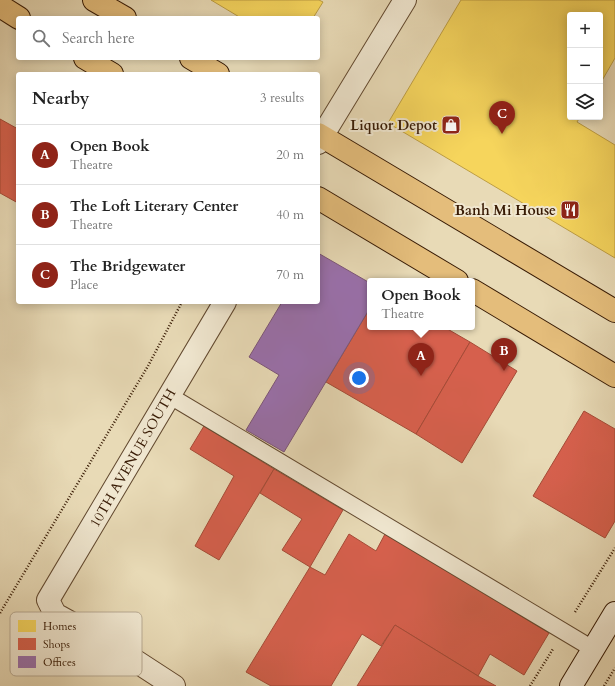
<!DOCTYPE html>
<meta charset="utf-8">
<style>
:root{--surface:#fff;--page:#f6f6f6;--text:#222;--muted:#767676;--line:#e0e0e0;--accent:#8f2418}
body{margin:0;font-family:Cardo,serif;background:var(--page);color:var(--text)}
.controls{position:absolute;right:12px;top:12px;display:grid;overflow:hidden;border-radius:4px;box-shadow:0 2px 10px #0003}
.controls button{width:36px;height:36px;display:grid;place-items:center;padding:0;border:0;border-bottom:1px solid var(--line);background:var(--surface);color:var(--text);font:20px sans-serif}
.you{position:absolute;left:359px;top:378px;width:14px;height:14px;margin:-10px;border:3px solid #fff;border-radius:50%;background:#1a73e8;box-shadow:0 0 0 6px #1a73e833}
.badge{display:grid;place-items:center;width:26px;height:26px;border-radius:50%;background:var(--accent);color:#fff;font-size:13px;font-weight:700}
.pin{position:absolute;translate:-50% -33px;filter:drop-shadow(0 1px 2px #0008)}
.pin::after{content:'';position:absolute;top:21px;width:14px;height:12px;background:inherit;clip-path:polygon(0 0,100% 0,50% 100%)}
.popup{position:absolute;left:367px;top:278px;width:108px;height:52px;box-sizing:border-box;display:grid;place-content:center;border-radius:4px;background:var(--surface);filter:drop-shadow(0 1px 3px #0005);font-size:13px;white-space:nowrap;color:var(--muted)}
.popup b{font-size:15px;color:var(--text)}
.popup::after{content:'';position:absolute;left:50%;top:100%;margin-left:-8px;border:8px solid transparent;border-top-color:var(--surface)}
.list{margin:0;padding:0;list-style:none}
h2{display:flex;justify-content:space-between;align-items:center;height:52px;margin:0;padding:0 16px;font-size:17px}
h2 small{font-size:13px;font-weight:400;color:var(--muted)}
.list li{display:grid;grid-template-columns:26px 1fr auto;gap:12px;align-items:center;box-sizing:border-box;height:60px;padding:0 16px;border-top:1px solid var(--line)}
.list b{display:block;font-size:15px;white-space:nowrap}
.list p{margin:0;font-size:13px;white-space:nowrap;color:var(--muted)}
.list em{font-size:13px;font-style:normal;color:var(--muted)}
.icon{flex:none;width:22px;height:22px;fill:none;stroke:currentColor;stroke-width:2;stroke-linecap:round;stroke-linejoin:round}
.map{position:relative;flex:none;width:615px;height:686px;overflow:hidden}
.search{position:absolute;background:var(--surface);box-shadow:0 2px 10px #0003;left:16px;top:16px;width:304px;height:44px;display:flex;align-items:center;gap:10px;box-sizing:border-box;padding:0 14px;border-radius:4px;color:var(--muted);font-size:15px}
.panel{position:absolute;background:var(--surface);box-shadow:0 2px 10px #0003;left:16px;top:72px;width:304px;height:232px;border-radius:4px}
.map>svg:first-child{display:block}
.homes{fill:#f6d55c;stroke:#bd9d42}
.shops{fill:#d6604d;stroke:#a64b37}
.offices{fill:#9970ab;stroke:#7c5679}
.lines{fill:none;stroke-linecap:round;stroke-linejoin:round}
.lane-casing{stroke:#634a30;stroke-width:18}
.street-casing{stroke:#634a30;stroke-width:24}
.secondary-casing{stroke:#371a04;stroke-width:24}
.primary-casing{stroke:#371a04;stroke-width:24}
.path{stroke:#371a04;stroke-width:2.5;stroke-dasharray:1 2;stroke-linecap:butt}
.lane{stroke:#f0e7d0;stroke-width:16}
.street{stroke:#f0e7d0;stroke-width:22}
.secondary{stroke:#f0e7d0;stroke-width:22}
.primary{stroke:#e4bd7b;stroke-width:22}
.labels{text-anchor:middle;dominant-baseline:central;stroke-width:4;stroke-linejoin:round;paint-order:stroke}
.poi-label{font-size:14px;font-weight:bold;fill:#371a04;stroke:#f0e7d0;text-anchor:end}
.street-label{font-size:14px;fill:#371a04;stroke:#f0e7d0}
.key{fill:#f0e7d0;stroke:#b8aa93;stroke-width:1}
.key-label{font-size:11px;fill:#371a04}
</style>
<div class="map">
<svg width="615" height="686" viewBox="0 0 615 686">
<rect width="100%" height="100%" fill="#e8dab6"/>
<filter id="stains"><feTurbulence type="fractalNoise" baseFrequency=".005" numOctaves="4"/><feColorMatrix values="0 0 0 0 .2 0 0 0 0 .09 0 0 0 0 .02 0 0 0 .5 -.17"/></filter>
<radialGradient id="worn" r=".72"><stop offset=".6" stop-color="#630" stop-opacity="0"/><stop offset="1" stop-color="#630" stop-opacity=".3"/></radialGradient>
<g class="homes">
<polygon points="211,0 319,0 323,2 313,18 241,18"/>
<polygon points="461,0 615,0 615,58 600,84 600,15 570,15 570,117 580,117 577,122 615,145 615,258 388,123"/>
</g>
<g class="shops">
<polygon points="0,119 18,129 18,203 0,193"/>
<polygon points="370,308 370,327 444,327 470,342 416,434 326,382"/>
<polygon points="470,342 517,371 462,463 416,434"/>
<polygon points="584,411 615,429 615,521 605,538 533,496"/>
<polygon points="204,426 274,469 219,560 195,546 234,476 190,449"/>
<polygon points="274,469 343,510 310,567 282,550 302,519 260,493"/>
<polygon points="349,534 376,551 385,534 549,633 524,675 490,654 478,676 395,625 381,646 362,634 331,686 271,686 246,672 310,567 325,575"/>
<polygon points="395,625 478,676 496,686 357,686"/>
</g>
<polygon class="offices" points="318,253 370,283 370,308 284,452 246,430 279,375 249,357 282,302 318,302"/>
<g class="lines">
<defs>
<polyline id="lane" points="170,396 593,649"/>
<g id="street">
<polyline points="318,143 405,0"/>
<polyline points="174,686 111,645 55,614 48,600 225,302"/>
</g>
<polyline id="secondary" points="571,686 615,613"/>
<g id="primary">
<polyline points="94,0 125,18"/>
<polyline points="0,6 19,18"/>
<polyline points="85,58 112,74"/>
<polyline points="191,58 218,74"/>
<polyline points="318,134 615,311"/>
<polyline points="318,198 457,281"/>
<polyline points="472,290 615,376"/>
</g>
</defs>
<use href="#lane" class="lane-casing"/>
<use href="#street" class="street-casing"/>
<use href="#secondary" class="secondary-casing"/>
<use href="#primary" class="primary-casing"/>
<g class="path">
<polyline points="575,612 615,548"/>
<polyline points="0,613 148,366 182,302"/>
<polyline points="530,686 553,649"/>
<polyline points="604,686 615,668"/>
</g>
<use href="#lane" class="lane"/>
<use href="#street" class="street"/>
<use href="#secondary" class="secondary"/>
<use href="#primary" class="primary"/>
</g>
<defs>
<symbol id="shop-square" viewBox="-11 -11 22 22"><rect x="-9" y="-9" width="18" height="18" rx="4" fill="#8f2418" stroke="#f0e7d0"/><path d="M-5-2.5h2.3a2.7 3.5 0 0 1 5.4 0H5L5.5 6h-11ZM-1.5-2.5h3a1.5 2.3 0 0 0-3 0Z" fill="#fff"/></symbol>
<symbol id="restaurant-square" viewBox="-11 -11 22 22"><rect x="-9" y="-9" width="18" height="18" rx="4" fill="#8f2418" stroke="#f0e7d0"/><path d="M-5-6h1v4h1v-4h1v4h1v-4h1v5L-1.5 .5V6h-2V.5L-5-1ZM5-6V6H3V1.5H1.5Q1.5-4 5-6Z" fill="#fff"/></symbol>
</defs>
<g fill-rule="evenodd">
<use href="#shop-square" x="440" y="114" width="22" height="22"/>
<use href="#restaurant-square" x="559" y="199" width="22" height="22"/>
</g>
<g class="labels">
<g class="poi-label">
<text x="437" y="125">Liquor Depot</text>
<text x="556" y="210">Banh Mi House</text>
</g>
<g class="street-label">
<text transform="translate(133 458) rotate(-60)">10TH AVENUE SOUTH</text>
</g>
</g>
<rect x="10" y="612" width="132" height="64" rx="6" class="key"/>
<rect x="18" y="620" width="18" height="12" fill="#f6d55c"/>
<rect x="18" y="638" width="18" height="12" fill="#d6604d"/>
<rect x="18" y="656" width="18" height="12" fill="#9970ab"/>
<g class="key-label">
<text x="43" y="630">Homes</text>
<text x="43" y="648">Shops</text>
<text x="43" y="666">Offices</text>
</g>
<rect width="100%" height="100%" filter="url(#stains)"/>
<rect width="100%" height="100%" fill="url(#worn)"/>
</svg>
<div class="controls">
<button>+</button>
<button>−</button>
<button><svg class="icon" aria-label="layers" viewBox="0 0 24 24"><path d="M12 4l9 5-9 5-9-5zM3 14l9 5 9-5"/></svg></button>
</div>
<div class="you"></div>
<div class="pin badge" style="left:421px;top:376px">A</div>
<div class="popup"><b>Open Book</b>Theatre</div>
<div class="pin badge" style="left:504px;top:371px">B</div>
<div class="pin badge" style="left:502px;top:134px">C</div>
<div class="search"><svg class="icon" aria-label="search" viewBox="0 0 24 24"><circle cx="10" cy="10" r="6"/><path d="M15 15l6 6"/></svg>Search here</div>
<section class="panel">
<h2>Nearby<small>3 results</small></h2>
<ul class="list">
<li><span class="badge">A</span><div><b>Open Book</b><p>Theatre</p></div><em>20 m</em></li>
<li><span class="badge">B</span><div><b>The Loft Literary Center</b><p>Theatre</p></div><em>40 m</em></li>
<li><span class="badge">C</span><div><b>The Bridgewater</b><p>Place</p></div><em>70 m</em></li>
</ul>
</section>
</div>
